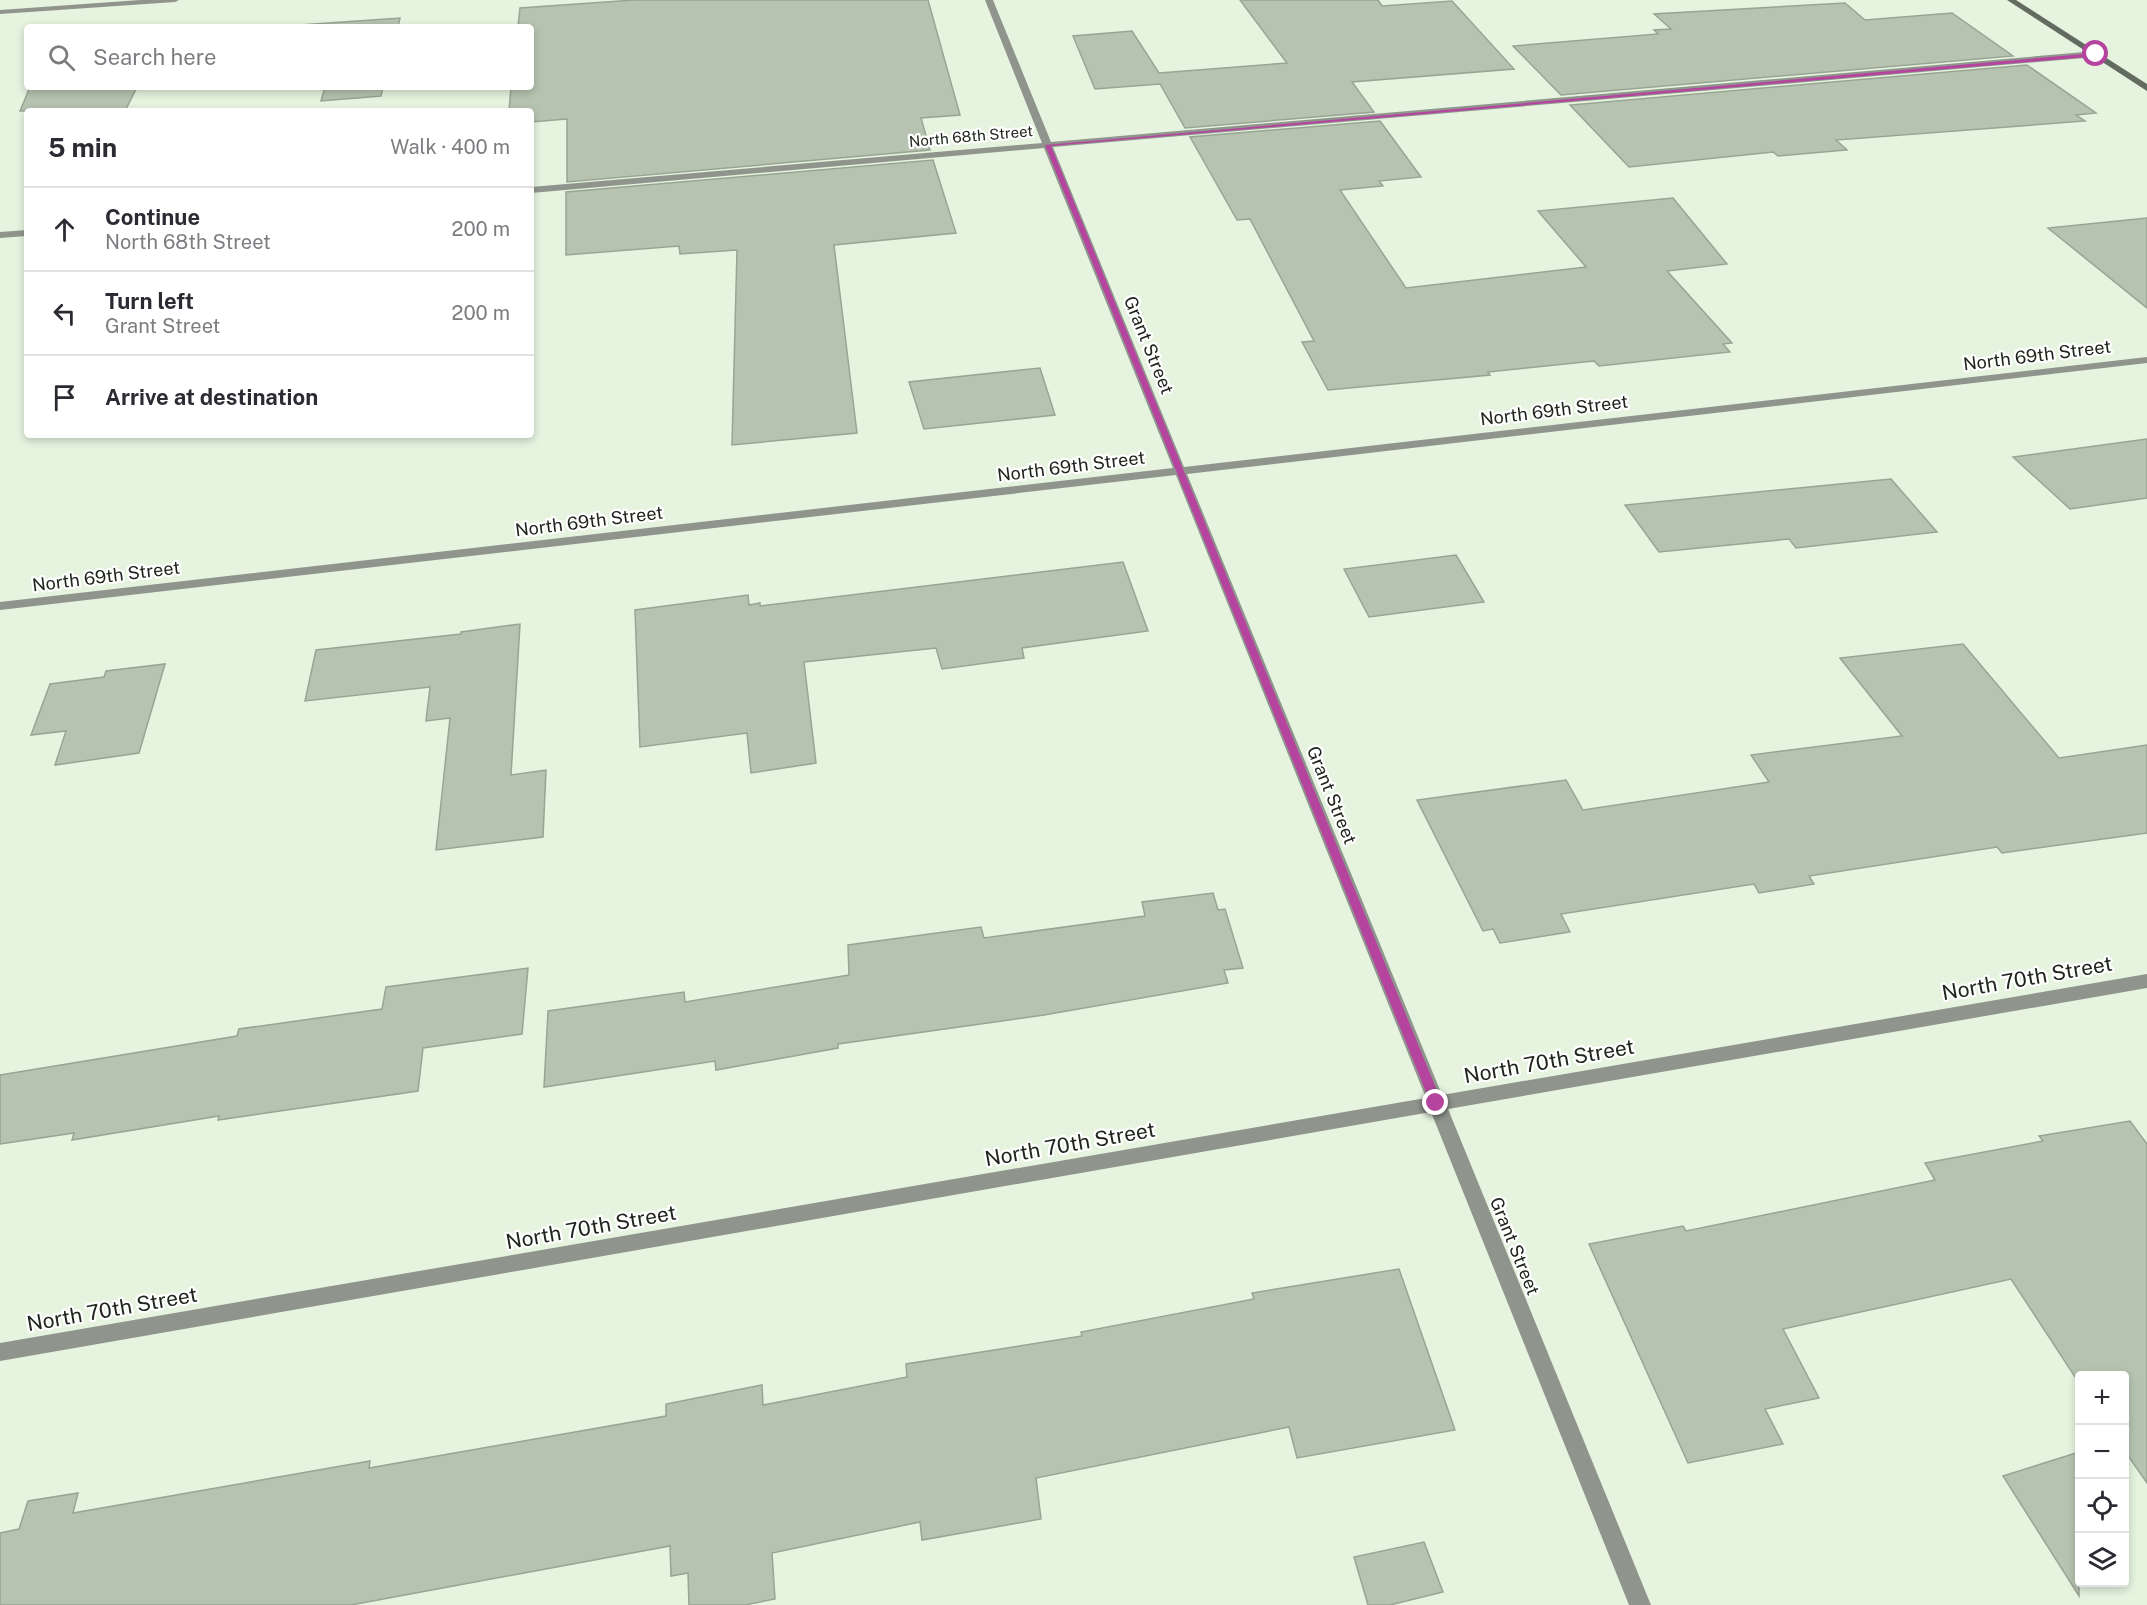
<!DOCTYPE html>
<meta charset="utf-8">
<style>
:root{--surface:#fff;--page:#f2f2f3;--text:#2b2b33;--muted:#7c7c81;--line:#e1e1e2}
body{margin:0;font-family:"Public Sans",sans-serif;background:var(--page);color:var(--text)}
.controls{position:absolute;right:18px;bottom:18px;display:grid;overflow:hidden;border-radius:6px;box-shadow:0 3px 9px #0003}
.controls button{width:54px;height:54px;display:grid;place-items:center;padding:0;border:0;border-bottom:2px solid var(--line);background:var(--surface);color:var(--text);font:30px sans-serif}
.stop{position:absolute;width:18px;height:18px;margin:-14px;border:4px solid #b5449e;border-radius:50%;background:#fff}
.stop.end{background:#b5449e;border-color:#fff;box-shadow:0 2px 6px #0008}
.list{margin:0;padding:0;list-style:none}
h2{display:flex;justify-content:space-between;align-items:center;height:78px;margin:0;padding:0 24px;font-size:26px}
h2 small{font-size:20px;font-weight:400;color:var(--muted)}
.list li{display:grid;grid-template-columns:39px 1fr auto;gap:18px;align-items:center;box-sizing:border-box;height:84px;padding:0 24px;border-top:2px solid var(--line)}
.list b{display:block;font-size:22px;white-space:nowrap}
.list p{margin:0;font-size:20px;white-space:nowrap;color:var(--muted)}
.list em{font-size:20px;font-style:normal;color:var(--muted)}
.icon{flex:none;width:33px;height:33px;fill:none;stroke:currentColor;stroke-width:2;stroke-linecap:round;stroke-linejoin:round}
.map{position:relative;flex:none;width:2147px;height:1605px;overflow:hidden}
.search{position:absolute;background:var(--surface);box-shadow:0 3px 9px #0003;left:24px;top:24px;width:510px;height:66px;display:flex;align-items:center;gap:15px;box-sizing:border-box;padding:0 21px;border-radius:6px;color:var(--muted);font-size:22px}
.panel{position:absolute;background:var(--surface);box-shadow:0 3px 9px #0003;left:24px;top:108px;width:510px;height:330px;border-radius:6px}
.map>svg:first-child{display:block}
.building{fill:#b6c3b0;stroke:#98a593;stroke-width:1.5}
.lines{fill:none;stroke-linecap:round;stroke-linejoin:round}
.minor{fill:#8f958d;fill-rule:evenodd}
.secondary{fill:#626b5f;fill-rule:evenodd}
.route{fill:#b5449e}
.labels{text-anchor:middle;dominant-baseline:central;stroke-width:4.5;stroke-linejoin:round;paint-order:stroke}
.far-street-label{font-size:15px;fill:#20251e;stroke:#fff}
.street-label{font-size:18px;fill:#20251e;stroke:#fff}
.near-street-label{font-size:21px;fill:#20251e;stroke:#fff}
</style>
<div class="map">
<svg width="2147" height="1605" viewBox="0 0 2147 1605">
<rect width="100%" height="100%" fill="#e5f3df"/>
<g class="building">
<polygon points="634,0 928,0 960,115 921,118 930,150 567,182 567,119 531,122 531,111 509,111 511,87 531,87 531,27 518,27 520,8"/>
<polygon points="1240,0 1378,0 1382,6 1452,1 1514,69 1352,82 1374,112 1185,128 1160,84 1095,89 1073,36 1132,31 1159,73 1287,63"/>
<polygon points="1845,3 1865,20 1952,13 2013,56 1561,95 1513,46 1658,34 1654,30 1671,29 1654,14"/>
<polygon points="400,18 398,27 271,27"/>
<polygon points="2027,65 2096,113 2076,115 2085,121 1836,140 1847,150 1778,156 1773,152 1629,167 1570,105"/>
<polygon points="30,87 137,87 125,111 20,111"/>
<polygon points="325,87 383,87 381,96 321,101"/>
<polygon points="1380,121 1421,177 1379,181 1383,186 1340,190 1406,288 1586,267 1538,211 1673,198 1727,264 1667,271 1732,343 1723,344 1730,352 1599,366 1594,361 1488,372 1490,375 1328,390 1302,342 1314,341 1250,219 1237,220 1190,137"/>
<polygon points="933,160 956,233 834,245 857,433 732,445 737,250 680,254 679,246 566,255 566,192"/>
<polygon points="2147,218 2147,308 2048,228"/>
<polygon points="1040,368 1055,415 924,429 909,382"/>
<polygon points="2147,439 2147,498 2070,509 2013,457"/>
<polygon points="1891,479 1937,532 1796,548 1789,539 1659,552 1625,505"/>
<polygon points="1456,555 1484,602 1369,617 1344,569"/>
<polygon points="1123,562 1148,631 1022,648 1024,658 942,669 936,648 804,662 816,763 751,773 747,733 640,747 635,610 748,595 749,605 760,603 760,606"/>
<polygon points="520,624 511,775 546,770 543,837 436,850 450,718 426,721 430,687 305,701 316,650 461,634 461,632"/>
<polygon points="1963,644 2059,758 2147,745 2147,833 2002,853 1997,847 1809,876 1814,884 1759,893 1754,884 1561,914 1570,932 1500,943 1493,929 1483,931 1417,800 1566,780 1583,810 1769,782 1751,755 1902,736 1840,658"/>
<polygon points="165,664 139,753 55,765 66,731 31,735 50,684 104,677 106,671"/>
<polygon points="1213,893 1218,910 1225,909 1243,968 1224,970 1228,983 1044,1015 838,1044 838,1048 716,1070 715,1061 544,1087 548,1011 684,992 685,1002 849,975 848,945 981,927 984,938 1145,916 1142,902"/>
<polygon points="528,968 522,1034 423,1048 418,1091 218,1120 219,1116 72,1140 74,1133 0,1144 0,1075 237,1036 239,1029 382,1009 386,987"/>
<polygon points="2130,1121 2147,1144 2147,1483 2124,1450 2124,1376 2079,1376 2079,1383 2011,1279 1783,1329 1819,1398 1765,1409 1783,1444 1688,1463 1589,1244 1683,1226 1686,1231 1935,1180 1925,1163 2043,1141 2039,1136"/>
<polygon points="1399,1269 1455,1430 1297,1458 1289,1427 1036,1478 1041,1519 922,1540 920,1522 772,1553 775,1599 745,1605 689,1605 688,1573 671,1576 670,1546 351,1605 0,1605 0,1533 19,1529 28,1501 78,1493 73,1513 370,1461 369,1468 666,1416 666,1404 762,1385 763,1405 907,1377 906,1364 1082,1336 1081,1332 1254,1299 1252,1293"/>
<polygon points="2079,1452 2079,1596 2003,1476"/>
<polygon points="1424,1542 1443,1592 1390,1605 1368,1605 1354,1557"/>
</g>
<g class="lines">
<g class="minor">
<polygon points="140,0 179,0 175,2 0,14 0,10"/>
<polygon points="985,0 993,0 1051,142 2096,51 2100,54 2096,57 1053,147 1184,467 2147,357 2147,363 1187,474 1442,1095 2147,974 2147,988 1448,1109 1651,1605 1629,1605 1431,1112 0,1361 0,1343 1426,1098 1176,475 0,610 0,602 1173,468 1044,148 531,193 531,187 1042,143"/>
<polygon points="27,230 27,236 0,238 0,232"/>
</g>
<polygon class="secondary" points="2007,0 2016,0 2147,84 2147,91"/>
</g>
<polygon class="route" points="2096,53 2098,56 1051,146 1442,1103 1436,1108 1432,1107 1045,145"/>
<g class="labels">
<g class="far-street-label">
<text transform="translate(971 136) rotate(-5)">North 68th Street</text>
</g>
<g class="street-label">
<text transform="translate(1149 345) rotate(68)">Grant Street</text>
<text transform="translate(2037 355) rotate(-7)">North 69th Street</text>
<text transform="translate(1554 410) rotate(-7)">North 69th Street</text>
<text transform="translate(1071 466) rotate(-7)">North 69th Street</text>
<text transform="translate(589 521) rotate(-7)">North 69th Street</text>
<text transform="translate(106 576) rotate(-7)">North 69th Street</text>
<text transform="translate(1332 795) rotate(68)">Grant Street</text>
<text transform="translate(1515 1246) rotate(68)">Grant Street</text>
</g>
<g class="near-street-label">
<text transform="translate(2027 978) rotate(-10)">North 70th Street</text>
<text transform="translate(1549 1061) rotate(-10)">North 70th Street</text>
<text transform="translate(1070 1144) rotate(-10)">North 70th Street</text>
<text transform="translate(591 1227) rotate(-10)">North 70th Street</text>
<text transform="translate(112 1309) rotate(-10)">North 70th Street</text>
</g>
</g>
</svg>
<div class="controls">
<button>+</button>
<button>−</button>
<button><svg class="icon" aria-label="locate" viewBox="0 0 24 24"><circle cx="12" cy="12" r="6"/><path d="M12 2v4M12 18v4M2 12h4M18 12h4"/></svg></button>
<button><svg class="icon" aria-label="layers" viewBox="0 0 24 24"><path d="M12 4l9 5-9 5-9-5zM3 14l9 5 9-5"/></svg></button>
</div>
<div class="stop" style="left:2096px;top:54px"></div>
<div class="stop end" style="left:1436px;top:1103px"></div>
<div class="search"><svg class="icon" aria-label="search" viewBox="0 0 24 24"><circle cx="10" cy="10" r="6"/><path d="M15 15l6 6"/></svg>Search here</div>
<section class="panel">
<h2>5 min<small>Walk · 400 m</small></h2>
<ul class="list">
<li><svg class="icon" aria-label="ahead" viewBox="0 0 24 24"><path d="M12 20V5M6 11l6-6 6 6"/></svg><div><b>Continue</b><p>North 68th Street</p></div><em>200 m</em></li>
<li><svg class="icon" aria-label="left" viewBox="0 0 24 24"><path d="M17 20v-9H6M10 6l-5 5 5 5"/></svg><div><b>Turn left</b><p>Grant Street</p></div><em>200 m</em></li>
<li><svg class="icon" aria-label="arrive" viewBox="0 0 24 24"><path d="M6 21V4h12l-3 4 3 4H6"/></svg><div><b>Arrive at destination</b></div></li>
</ul>
</section>
</div>
